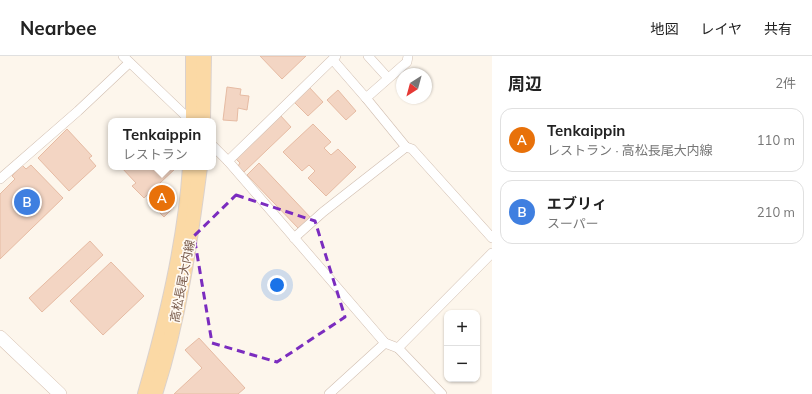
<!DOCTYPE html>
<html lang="ja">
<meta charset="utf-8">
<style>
:root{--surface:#fff;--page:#f6f6f6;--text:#222;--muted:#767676;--line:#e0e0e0;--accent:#b45309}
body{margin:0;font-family:Mulish,"Noto Sans JP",sans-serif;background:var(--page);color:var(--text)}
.controls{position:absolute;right:12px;bottom:12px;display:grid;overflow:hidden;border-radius:8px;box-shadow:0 1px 3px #0004}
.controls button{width:36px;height:36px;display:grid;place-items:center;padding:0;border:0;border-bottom:1px solid var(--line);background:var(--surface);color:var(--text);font:20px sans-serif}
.compass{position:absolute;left:396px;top:12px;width:36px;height:36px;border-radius:50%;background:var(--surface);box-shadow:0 1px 3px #0004;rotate:216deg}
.you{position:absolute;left:277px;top:229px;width:14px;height:14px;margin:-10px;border:3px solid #fff;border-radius:50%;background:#1a73e8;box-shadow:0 0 0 6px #1a73e833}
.badge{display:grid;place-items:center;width:26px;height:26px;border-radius:50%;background:var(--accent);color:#fff;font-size:13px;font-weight:700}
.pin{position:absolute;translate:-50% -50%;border:2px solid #fff;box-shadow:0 1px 4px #0006}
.popup{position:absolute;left:108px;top:62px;width:108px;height:52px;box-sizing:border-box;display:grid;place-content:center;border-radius:8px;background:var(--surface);filter:drop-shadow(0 1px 3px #0005);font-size:13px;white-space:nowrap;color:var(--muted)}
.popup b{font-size:15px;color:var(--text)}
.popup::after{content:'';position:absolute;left:50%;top:100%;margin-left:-8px;border:8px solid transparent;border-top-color:var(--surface)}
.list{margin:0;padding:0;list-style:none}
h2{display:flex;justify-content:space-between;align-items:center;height:52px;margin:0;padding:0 16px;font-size:17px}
h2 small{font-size:13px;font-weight:400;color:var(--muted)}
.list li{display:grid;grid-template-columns:26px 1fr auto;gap:12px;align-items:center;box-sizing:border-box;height:64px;margin:0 8px 8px;padding:0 8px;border:1px solid var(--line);border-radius:12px}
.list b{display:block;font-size:15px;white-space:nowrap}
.list p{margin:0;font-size:13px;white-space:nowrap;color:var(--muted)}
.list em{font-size:13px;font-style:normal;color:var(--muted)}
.map{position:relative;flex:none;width:492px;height:338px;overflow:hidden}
header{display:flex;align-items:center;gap:24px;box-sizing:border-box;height:56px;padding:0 20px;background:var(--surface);border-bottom:1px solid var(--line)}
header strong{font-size:19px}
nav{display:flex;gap:22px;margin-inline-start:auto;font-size:14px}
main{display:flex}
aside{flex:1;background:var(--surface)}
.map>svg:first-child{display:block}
.building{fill:#f3d5c3;stroke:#e6bba3}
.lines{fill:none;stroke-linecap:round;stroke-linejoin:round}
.street-casing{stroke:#d1beb0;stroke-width:10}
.secondary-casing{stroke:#d6c0b0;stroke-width:14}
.primary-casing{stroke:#dad1cd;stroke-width:16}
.street{stroke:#fff;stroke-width:9}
.secondary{stroke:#fff;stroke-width:13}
.primary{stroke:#fbd9a5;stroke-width:14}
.marked{fill:none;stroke:#7b2cbf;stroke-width:3;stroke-dasharray:8 5;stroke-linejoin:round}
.labels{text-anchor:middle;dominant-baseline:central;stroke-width:3.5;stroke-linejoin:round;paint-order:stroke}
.street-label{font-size:12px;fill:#7a5c4d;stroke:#fffaf3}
</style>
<header>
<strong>Nearbee</strong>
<nav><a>地図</a><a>レイヤ</a><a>共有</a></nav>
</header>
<main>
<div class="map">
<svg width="492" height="338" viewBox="0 0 492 338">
<rect width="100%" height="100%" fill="#fdf6ec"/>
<g class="building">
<polygon points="260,0 306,0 282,23"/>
<polygon points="227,31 241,33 240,39 249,40 247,54 238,52 237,65 223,64"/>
<polygon points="309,31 323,46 308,60 294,46"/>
<polygon points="338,34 356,55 346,64 327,44"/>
<polygon points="280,59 291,71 244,116 238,110 240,107 235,102"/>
<polygon points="313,68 331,86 324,92 331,99 338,93 356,111 326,140 308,122 315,115 309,109 302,115 283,96"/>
<polygon points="67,73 92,100 89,102 96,110 69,135 38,102"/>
<polygon points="259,107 311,162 299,173 247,119"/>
<polygon points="22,109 26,113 31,109 63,142 0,203 0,138 15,123 12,120"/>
<polygon points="121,111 175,111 176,112 144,142 132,130 136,127"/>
<polygon points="157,133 174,151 164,161 147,144"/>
<polygon points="90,185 103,199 42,256 29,242"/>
<polygon points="111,206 144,240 103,279 70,245"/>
<polygon points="199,282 245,332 238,338 174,338 202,312 185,294"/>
</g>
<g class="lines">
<defs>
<g id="street">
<polyline points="123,0 191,65"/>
<polyline points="368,0 388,22"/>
<polyline points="333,4 366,42 407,6 408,0"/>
<polyline points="213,90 228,105 385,287 329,338"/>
<polyline points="406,91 412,93 492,182"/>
<polyline points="228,105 336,0"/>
<polyline points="0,123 78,55 129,7"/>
<polyline points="294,182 323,156 406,91 366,42"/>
<polyline points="385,287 398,292 492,197"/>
<polyline points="398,292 442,338"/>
</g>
<polyline id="secondary" points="0,281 60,338"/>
<g id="primary">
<polyline points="193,65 193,0"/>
<polyline points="203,65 204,0"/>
<path d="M145 338C166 265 185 187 190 111"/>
<path d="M155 338C179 264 190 188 200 111"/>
</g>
</defs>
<use href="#street" class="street-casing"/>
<use href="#secondary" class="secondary-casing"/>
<use href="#primary" class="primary-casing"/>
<use href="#street" class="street"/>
<use href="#secondary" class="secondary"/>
<use href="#primary" class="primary"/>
</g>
<path class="marked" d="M236 139 315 165 345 261 277 306 212 287 194 180Z"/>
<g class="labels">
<g class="street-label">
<text transform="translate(182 225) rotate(-79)">高松長尾大内線</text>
</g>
</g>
</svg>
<div class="controls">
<button>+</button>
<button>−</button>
</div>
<svg class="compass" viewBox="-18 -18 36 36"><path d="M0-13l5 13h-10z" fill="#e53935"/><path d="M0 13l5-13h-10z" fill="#767676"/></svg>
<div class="you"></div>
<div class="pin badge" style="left:162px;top:142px;background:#e8710a">A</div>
<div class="popup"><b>Tenkaippin</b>レストラン</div>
<div class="pin badge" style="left:27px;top:146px;background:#3f7fe0">B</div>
</div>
<aside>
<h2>周辺<small>2件</small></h2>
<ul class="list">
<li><span class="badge" style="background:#e8710a">A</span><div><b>Tenkaippin</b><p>レストラン · 高松長尾大内線</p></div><em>110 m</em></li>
<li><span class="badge" style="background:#3f7fe0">B</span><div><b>エブリィ</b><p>スーパー</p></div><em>210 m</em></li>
</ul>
</aside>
</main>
